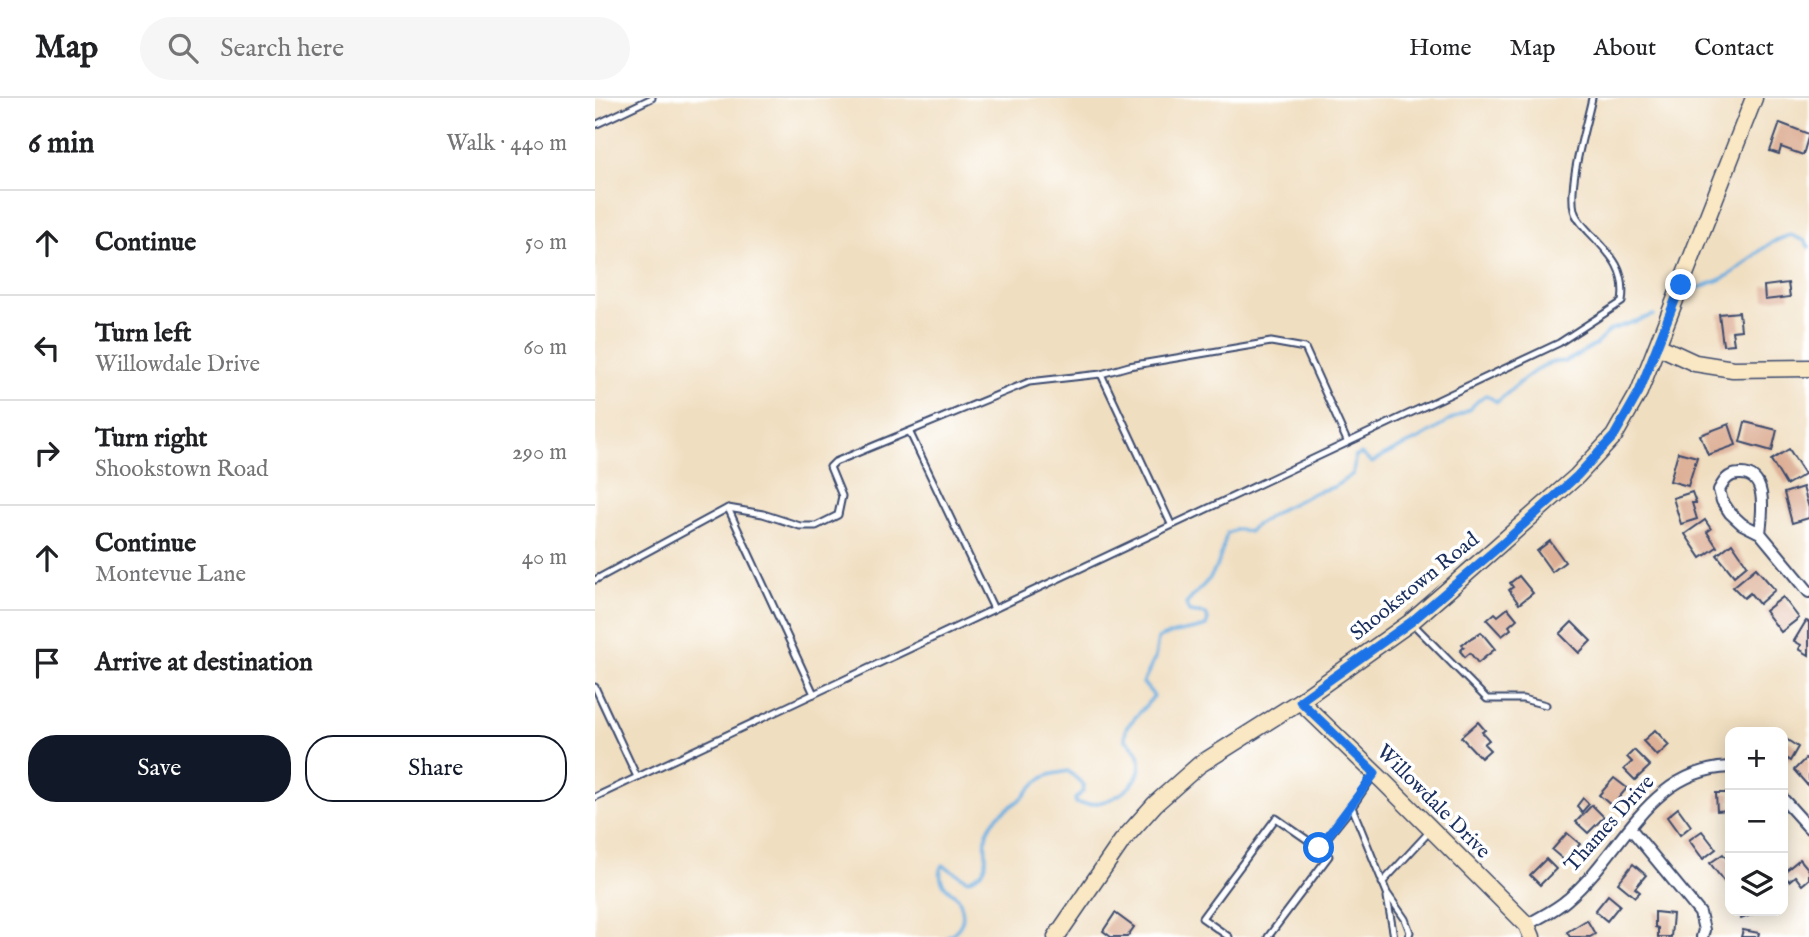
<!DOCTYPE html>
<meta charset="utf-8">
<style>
:root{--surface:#fff;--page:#f6f6f6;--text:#202124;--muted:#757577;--line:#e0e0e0;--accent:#111827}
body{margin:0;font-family:"IM FELL English",serif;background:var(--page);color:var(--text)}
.controls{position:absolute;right:21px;bottom:21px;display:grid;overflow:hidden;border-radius:14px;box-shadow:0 4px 18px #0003}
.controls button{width:63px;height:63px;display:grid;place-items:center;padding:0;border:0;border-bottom:2px solid var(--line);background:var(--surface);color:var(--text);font:35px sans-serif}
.stop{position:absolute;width:21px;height:21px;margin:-16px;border:5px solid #1a73e8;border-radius:50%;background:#fff}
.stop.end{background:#1a73e8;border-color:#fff;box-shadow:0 2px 7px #0008}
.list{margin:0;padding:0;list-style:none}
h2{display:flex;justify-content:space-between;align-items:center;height:91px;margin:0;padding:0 28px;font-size:30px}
h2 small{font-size:23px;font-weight:400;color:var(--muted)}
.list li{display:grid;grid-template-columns:46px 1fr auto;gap:21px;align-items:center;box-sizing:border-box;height:105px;padding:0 28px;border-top:2px solid var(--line)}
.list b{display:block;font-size:26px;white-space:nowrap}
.list p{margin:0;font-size:23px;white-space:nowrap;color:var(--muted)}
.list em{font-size:23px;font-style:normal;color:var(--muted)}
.actions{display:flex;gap:14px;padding:21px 28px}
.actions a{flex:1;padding:16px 0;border:2px solid var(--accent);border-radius:28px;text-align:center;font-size:24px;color:var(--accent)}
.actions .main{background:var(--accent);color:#fff}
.icon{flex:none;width:38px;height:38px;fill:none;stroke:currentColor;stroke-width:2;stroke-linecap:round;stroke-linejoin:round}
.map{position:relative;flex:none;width:1214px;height:839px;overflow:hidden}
header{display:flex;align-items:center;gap:42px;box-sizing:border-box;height:98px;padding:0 35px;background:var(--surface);border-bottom:2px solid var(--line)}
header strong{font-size:33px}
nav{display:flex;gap:38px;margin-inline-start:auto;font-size:24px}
.search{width:490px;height:63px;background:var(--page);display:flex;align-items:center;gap:18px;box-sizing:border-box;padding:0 24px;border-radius:38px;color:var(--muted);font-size:26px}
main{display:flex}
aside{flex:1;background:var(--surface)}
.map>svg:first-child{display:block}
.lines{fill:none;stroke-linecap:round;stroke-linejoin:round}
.stream{stroke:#6aacde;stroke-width:3.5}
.building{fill:#ddaf95}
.lane-casing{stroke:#3b496d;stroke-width:9}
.street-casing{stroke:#3b496d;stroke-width:14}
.secondary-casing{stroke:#3b496d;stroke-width:19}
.lane{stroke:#fff;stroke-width:5}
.street{stroke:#fff;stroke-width:10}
.secondary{stroke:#fae7c3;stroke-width:16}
.route{stroke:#1a73e8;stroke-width:9}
.labels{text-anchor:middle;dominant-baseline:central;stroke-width:7;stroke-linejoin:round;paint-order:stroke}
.street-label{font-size:21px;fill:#1b2f5e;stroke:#fff}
</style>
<header>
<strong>Map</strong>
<div class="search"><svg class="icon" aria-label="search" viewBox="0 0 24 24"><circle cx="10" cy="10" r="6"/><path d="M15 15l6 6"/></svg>Search here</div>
<nav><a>Home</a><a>Map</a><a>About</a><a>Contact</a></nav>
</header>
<main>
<aside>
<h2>6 min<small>Walk · 440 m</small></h2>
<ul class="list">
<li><svg class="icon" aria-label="ahead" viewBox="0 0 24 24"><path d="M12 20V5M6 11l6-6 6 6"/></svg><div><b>Continue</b></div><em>50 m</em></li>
<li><svg class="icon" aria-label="left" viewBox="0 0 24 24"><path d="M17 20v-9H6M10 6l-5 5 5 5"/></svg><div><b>Turn left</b><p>Willowdale Drive</p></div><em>60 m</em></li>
<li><svg class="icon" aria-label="right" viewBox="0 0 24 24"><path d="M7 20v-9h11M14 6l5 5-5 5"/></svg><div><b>Turn right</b><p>Shookstown Road</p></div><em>290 m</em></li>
<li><svg class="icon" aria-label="ahead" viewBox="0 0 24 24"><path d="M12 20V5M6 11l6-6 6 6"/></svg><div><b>Continue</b><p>Montevue Lane</p></div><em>40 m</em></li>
<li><svg class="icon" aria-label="arrive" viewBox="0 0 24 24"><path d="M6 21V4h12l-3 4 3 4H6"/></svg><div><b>Arrive at destination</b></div></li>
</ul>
<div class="actions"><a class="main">Save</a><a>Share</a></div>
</aside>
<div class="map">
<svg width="1214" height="839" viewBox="0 0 1214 839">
<rect width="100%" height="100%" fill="#fff"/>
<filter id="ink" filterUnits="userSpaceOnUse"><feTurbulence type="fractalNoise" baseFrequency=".0143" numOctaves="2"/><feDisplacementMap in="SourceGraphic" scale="14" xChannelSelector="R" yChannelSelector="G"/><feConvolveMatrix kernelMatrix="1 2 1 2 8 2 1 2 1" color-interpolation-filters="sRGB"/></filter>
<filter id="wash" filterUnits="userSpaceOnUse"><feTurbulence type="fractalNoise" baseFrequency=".00686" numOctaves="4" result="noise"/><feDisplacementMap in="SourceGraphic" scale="28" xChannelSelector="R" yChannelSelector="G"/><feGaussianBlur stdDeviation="1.57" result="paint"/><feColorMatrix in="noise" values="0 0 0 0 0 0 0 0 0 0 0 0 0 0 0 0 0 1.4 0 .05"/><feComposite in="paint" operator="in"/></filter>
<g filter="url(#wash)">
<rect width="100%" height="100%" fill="#f0dec0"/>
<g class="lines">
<g class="stream">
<path d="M1100 192C1111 186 1125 183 1136 176 1159 161 1167 145 1196 137L1210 143 1214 149"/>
<path d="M352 839C370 829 371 817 363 799 352 792 340 781 348 767L373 782C404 769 384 756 393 732 401 714 415 711 428 699 436 691 441 682 452 678 458 675 466 675 473 673L489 687 488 693 480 701 481 705C508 711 553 690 544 657 543 651 535 646 530 641L531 630 559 598 548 585 560 560 563 541C579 532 595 534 611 528L613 522 611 516 594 514 591 506 615 480 623 466 632 435 643 431 654 434 657 430 686 411 721 394 739 389 758 376 760 359 766 356 777 365C792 355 806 349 822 342 838 334 853 322 870 314 878 310 882 301 891 297L902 304C919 291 947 259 970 264L1000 247 1015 232 1059 217"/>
</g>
</g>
<g id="blocks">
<g class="building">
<polygon points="1185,25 1214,36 1208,57 1186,49 1184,56 1175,53"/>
<polygon points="1193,185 1195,199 1170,202 1169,188"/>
<polygon points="1144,214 1146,232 1137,233 1139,246 1128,247 1124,216"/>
<polygon points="1150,324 1182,332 1177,353 1145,344"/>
<polygon points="1134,326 1141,347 1113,357 1105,337"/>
<polygon points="1194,351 1210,376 1191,387 1176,362"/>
<polygon points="1083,354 1102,359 1093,388 1075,383"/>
<polygon points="1208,389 1214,410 1214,420 1197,425 1189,395"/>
<polygon points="1097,394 1101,405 1097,405 1102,421 1086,426 1078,400"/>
<polygon points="1110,422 1116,431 1112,434 1122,449 1106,460 1090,436"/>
<polygon points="955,443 970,464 957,474 942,453"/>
<polygon points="1137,445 1152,467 1139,478 1122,457"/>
<polygon points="1161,470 1180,492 1164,506 1155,495 1149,500 1138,489"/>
<polygon points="924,478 938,495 924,506 914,492 918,489 915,485"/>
<polygon points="1188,499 1204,520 1186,534 1170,513"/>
<polygon points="913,510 922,521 914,528 916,531 907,538 892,522 900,515 903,518"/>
<polygon points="1211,523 1214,524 1214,557 1204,551 1206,547 1199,543"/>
<polygon points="977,524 996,543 984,555 965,536"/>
<polygon points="886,534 900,551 883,565 875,555 870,559 865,553 869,549 867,546"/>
<polygon points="883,624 890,632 887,634 894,642 889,646 895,652 886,660 866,639"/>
<polygon points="1060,632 1074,647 1062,658 1048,643"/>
<polygon points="1188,639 1203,649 1195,663 1188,658"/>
<polygon points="1039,652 1055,668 1040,682 1029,671 1037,664 1032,659"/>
<polygon points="1211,660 1214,663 1214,689 1199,672"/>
<polygon points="1019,680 1032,690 1017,708 1004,697"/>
<polygon points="1121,695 1135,695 1135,712 1122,713"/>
<polygon points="988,700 994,706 987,714 982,708"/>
<polygon points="997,707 1009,719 993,735 981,724"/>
<polygon points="1083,710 1096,728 1085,737 1072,719"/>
<polygon points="1107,733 1121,751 1108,761 1094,742"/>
<polygon points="972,735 985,746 970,763 957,752"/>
<polygon points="1128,756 1135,765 1135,782 1130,785 1115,765"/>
<polygon points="951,761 961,771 945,787 935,777"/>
<polygon points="1205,761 1214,772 1214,781 1207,787 1200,778 1194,783 1188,775"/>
<polygon points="1038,766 1051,777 1040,790 1045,794 1040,799 1023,785"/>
<polygon points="1013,797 1025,807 1012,823 1000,813"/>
<polygon points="1142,813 1166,813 1146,821"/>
<polygon points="1060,814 1078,816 1076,839 1063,839 1063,830 1060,829"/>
<polygon points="520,815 539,829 532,839 516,839 508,833"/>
<polygon points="992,822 1000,836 995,839 975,839 972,834"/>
<polygon points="1148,832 1164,835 1163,839 1146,839"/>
</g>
</g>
</g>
<g filter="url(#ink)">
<use href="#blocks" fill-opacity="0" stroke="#3b496d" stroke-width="2"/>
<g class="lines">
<defs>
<g id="lane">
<polyline points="0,27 57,0"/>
<polyline points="506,276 576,426"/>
<polyline points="315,335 399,511"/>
<polyline points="133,410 219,596"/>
<polyline points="0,482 133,410 168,416 205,428 221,428 243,417 247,398 235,369 240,364 434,284 506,276 534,268 676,244 710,250 752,343"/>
<polyline points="818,526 892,601 928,601 951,607"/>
<polyline points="0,589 42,679"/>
<polyline points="778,678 757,709 792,795 810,821 815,834 813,839"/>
<path d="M0 699 964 245 1027 204C1032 171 1015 156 994 134 988 127 981 121 979 112 973 85 991 28 997 0"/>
<polyline points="787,785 835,733"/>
<polyline points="792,799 799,839"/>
<polyline points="634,839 607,820 681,720 724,750 757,709"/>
<polyline points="673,839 734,758 724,750"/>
</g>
<g id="street">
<path d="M1165 435C1167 417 1174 374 1144 376 1133 376 1129 383 1124 392L1127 403 1135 415 1147 426 1165 435 1214 494"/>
<polyline points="1188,701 1214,730"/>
<polyline points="1036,731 1105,815 1109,832 1107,839"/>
<path d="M932 827C945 819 961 812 973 801 1028 754 1053 672 1135 669"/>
</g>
<g id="secondary">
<polyline points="1063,248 1100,265 1138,271 1214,270"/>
<polyline points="705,603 789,684 932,827 937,839"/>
<polyline points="461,839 527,743 560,706 604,667 705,603 816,524 853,492 982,378 1019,338 1044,294 1159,0"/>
</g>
</defs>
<use href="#lane" class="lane-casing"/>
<use href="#street" class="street-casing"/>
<use href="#secondary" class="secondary-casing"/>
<use href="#lane" class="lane"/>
<use href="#street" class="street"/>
<use href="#secondary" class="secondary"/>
</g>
</g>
<g class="lines" filter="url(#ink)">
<polyline class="route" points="724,750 780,675 705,603 816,524 906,447 982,378 1019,338 1044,294 1086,187"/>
</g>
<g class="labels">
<g class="street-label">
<text transform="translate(820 489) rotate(-39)">Shookstown Road</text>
<text transform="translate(838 704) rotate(45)">Willowdale Drive</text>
<text transform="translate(1015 726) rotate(-48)">Thames Drive</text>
</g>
</g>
</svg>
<div class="controls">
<button>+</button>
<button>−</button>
<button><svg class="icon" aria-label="layers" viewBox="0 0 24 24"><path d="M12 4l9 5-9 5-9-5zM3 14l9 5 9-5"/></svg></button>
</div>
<div class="stop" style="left:724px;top:750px"></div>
<div class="stop end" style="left:1086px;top:187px"></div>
</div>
</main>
